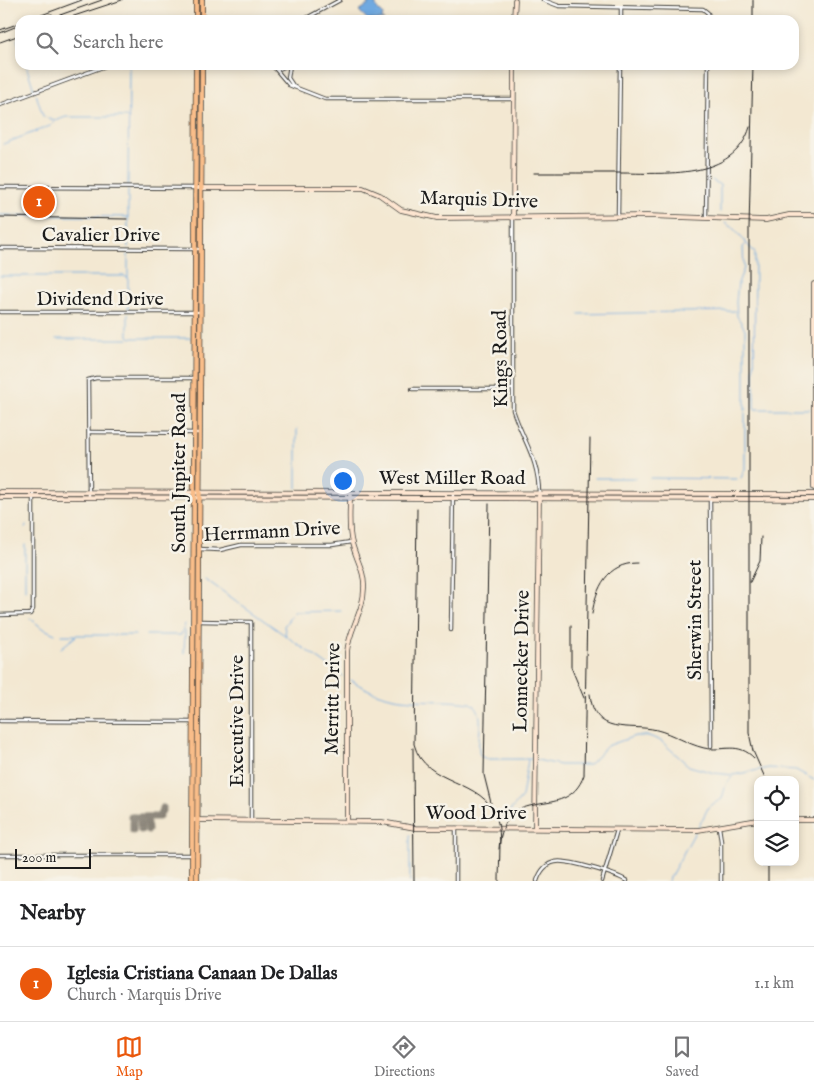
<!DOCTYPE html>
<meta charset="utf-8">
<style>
:root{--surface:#fff;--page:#f6f6f6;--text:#202124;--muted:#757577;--line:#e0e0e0;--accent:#ea580c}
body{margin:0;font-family:"IM FELL English",serif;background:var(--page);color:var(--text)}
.controls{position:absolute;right:15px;bottom:15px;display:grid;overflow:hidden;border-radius:10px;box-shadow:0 2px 8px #0003}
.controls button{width:45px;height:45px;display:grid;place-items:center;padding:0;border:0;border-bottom:1px solid var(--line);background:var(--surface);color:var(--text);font:25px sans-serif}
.scale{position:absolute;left:15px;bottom:12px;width:76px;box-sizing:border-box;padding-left:5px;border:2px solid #1c1c1c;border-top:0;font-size:14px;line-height:18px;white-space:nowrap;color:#1c1c1c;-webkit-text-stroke:4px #f7f3e8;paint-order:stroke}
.you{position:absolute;left:342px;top:480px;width:18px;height:18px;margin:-12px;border:4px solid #fff;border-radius:50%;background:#1a73e8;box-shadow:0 0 0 8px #1a73e833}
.badge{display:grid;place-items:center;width:32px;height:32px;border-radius:50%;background:var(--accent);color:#fff;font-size:16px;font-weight:700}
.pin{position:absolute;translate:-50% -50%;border:2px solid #fff;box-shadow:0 1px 5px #0006}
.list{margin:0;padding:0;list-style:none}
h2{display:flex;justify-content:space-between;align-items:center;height:65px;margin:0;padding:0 20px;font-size:21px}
h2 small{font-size:16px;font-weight:400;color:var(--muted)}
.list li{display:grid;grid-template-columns:32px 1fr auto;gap:15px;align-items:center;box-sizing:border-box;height:75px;padding:0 20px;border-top:1px solid var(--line)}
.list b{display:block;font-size:19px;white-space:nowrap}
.list p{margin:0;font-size:16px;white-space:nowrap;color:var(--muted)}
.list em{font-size:16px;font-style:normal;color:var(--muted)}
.icon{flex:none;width:28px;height:28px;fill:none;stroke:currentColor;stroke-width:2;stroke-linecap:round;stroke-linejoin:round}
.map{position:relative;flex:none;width:814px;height:881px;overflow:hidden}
.search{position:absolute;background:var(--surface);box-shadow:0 2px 8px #0003;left:15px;right:15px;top:15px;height:55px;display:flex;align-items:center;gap:12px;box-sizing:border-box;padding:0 18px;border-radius:15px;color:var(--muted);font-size:19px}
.sheet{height:140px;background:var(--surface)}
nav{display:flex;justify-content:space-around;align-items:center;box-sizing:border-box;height:70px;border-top:1px solid var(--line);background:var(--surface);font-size:14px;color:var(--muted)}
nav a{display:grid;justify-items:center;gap:2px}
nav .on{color:var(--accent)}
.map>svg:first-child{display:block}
.water{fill:#70a9e0;stroke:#46627e}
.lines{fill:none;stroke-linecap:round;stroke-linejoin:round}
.stream{stroke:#70a9e0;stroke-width:1}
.taxiway{stroke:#888277;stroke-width:7}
.street-casing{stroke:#3c3b37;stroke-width:4.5}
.secondary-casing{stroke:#3c3b37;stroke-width:5.5}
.primary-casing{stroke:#3c3b37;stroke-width:6}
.street{stroke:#fff;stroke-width:2.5}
.secondary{stroke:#fde5d0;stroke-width:4}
.primary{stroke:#f9bd89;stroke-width:4.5}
.tram{stroke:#1c1c1c;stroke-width:1}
.rail{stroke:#1c1c1c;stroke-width:1}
.labels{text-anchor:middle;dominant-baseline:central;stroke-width:5;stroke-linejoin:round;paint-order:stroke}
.street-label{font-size:20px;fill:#1c1c1c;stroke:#f7f3e8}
</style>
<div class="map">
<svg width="814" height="881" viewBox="0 0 814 881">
<rect width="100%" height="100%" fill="#f7f3e8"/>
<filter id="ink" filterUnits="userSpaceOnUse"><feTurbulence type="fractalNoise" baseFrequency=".02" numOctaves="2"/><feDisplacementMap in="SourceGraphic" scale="10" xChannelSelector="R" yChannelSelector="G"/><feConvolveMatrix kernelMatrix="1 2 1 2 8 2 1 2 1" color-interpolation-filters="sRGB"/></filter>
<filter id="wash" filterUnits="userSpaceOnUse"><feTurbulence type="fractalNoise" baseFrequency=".0096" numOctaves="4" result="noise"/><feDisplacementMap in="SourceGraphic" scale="20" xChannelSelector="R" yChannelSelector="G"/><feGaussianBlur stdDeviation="1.12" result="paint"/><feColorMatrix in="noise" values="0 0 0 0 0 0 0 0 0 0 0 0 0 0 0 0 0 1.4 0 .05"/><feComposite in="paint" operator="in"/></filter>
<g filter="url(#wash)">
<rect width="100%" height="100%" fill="#f3e8d2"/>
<polygon class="water" points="367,0 374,0 377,8 383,14 382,18 384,20 368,20 359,11 368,5"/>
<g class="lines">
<g class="stream">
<polyline points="17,39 20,48"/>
<polyline points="26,65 34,90"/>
<polyline points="36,94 43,116 55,121 66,117 126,117 128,119"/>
<polyline points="3,144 50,126 54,122"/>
<polyline points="712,180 720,185 720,212"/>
<polyline points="128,186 129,65"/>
<polyline points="0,215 128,217"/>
<polyline points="725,223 734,229 755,253 754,409 810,409"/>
<polyline points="128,247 128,190"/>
<polyline points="0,276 124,276 128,278"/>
<polyline points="128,310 128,251"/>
<polyline points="128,314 128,336 131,338 191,338"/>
<polyline points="579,314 735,311"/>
<polyline points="56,339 128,339"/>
<polyline points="745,409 745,329 737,316 736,302 738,283 744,268 743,247 746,244"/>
<polyline points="595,478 635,478"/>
<polyline points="650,478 737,479"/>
<polyline points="741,478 745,469 745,409 747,409"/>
<polyline points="297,488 297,429"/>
<polyline points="25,528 26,525"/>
<polyline points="25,545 25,590"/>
<polyline points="205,579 343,676"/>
<polyline points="30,618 42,628 55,634"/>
<polyline points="61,635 135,635"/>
<polyline points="146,635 181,635 185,624"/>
<polyline points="286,636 284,626 294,612 341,611"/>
<polyline points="61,648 76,636"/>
<polyline points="184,653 185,631"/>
<path d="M351 680C393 708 424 697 471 703 488 711 475 741 480 756L487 759H533"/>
<polyline points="537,760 560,765 589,765 607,746 635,736 649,736 661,741 689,766 714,773 733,775 769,768 796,770 814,780"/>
<polyline points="502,820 522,797 528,760"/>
<polyline points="698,828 709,806 722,799 726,784 732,777"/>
<polyline points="410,835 410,881"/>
<polyline points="668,881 695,832"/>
</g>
<g class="taxiway">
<polyline points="131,817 159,817 163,808"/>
<polyline points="133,817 133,830"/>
<polyline points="140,817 141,830"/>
<polyline points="147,817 148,830"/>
</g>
</g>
</g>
<g filter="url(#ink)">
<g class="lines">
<defs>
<g id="street">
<polyline points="543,0 559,6 703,9 708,13 709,20"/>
<polyline points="303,20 340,0"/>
<polyline points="621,20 621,8"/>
<polyline points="290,65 288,78 294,87"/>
<polyline points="273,66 289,85 325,99 514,99"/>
<polyline points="273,66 279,69 288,65"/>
<polyline points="0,105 108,65"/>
<polyline points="0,187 196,188"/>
<polyline points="618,216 620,65"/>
<polyline points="706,217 708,65"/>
<path d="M513 218V410C523 441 539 459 539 494"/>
<polyline points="0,248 201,249"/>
<polyline points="0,312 201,312"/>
<polyline points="412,389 512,389"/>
<polyline points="89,432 200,433"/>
<polyline points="710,494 711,746"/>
<polyline points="89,497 88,380 96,378 194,378"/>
<polyline points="199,549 220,550 241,545 332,545 351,542"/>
<polyline points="0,615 30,614 33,609 33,492"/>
<polyline points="199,621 251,622 251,820"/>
<polyline points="451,630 453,493"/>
<polyline points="0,721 192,722"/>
<polyline points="719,827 721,841 721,881"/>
<polyline points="0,855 193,855"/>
<polyline points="456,881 456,828"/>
<path d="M537 881C540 872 545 864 555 862 567 859 616 874 627 881"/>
<polyline points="602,881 617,830"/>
</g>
<g id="secondary">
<polyline points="514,20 515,0"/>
<polyline points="196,188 363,188 380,195 401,210 437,218 647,216 766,220 789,215 814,215"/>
<polyline points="513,218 514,65"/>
<polyline points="814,284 814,488"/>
<polyline points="0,492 814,494"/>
<polyline points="0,497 814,499"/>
<polyline points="193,820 382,822 415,828 698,830 758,820"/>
<polyline points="795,820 814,820"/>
<path d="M347 821V652C349 629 364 611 364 588 365 572 356 559 352 543 348 529 350 512 350 496"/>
<polyline points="535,828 539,496"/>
</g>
<g id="primary">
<polyline points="202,0 202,20"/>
<polyline points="196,20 196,0"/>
<polyline points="192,881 196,65"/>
<polyline points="197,881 202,65"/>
</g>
</defs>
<use href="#street" class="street-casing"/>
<use href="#secondary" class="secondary-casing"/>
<use href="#primary" class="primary-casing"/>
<use href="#street" class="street"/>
<use href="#secondary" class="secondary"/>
<use href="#primary" class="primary"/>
<g class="tram">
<polyline points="35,20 52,14"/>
<polyline points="46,20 102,0"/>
<polyline points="0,33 20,25"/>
</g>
<g class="rail">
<polyline points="753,0 753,20"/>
<polyline points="28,20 82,0"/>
<polyline points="62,20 122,0"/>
<polyline points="0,30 20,23"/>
<polyline points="0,42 20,35"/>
<polyline points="753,65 749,229 749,733 753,751 766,780"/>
<path d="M534 173C563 173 591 173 619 173 663 173 734 181 750 127"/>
<polyline points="0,217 127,219"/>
<polyline points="489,504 484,775 491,803"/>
<path d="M417 509 414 744C425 787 484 777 497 819 502 834 499 864 499 881"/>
<polyline points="750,582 760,561 761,537"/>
<path d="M592 614C596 588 607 563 637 563"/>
<polyline points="571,626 571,667 584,698"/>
<path d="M590 694C594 737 629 723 657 730 673 734 687 744 704 748 723 752 738 741 754 758"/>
<polyline points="413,748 414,881"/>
<path d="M499 849C504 778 566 826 584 775L590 439"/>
<polyline points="768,862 768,881"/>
</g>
</g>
</g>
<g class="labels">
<g class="street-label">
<text transform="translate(479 200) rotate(2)">Marquis Drive</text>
<text x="101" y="235">Cavalier Drive</text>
<text x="100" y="299">Dividend Drive</text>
<text transform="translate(501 359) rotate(-91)">Kings Road</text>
<text transform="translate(179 473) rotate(-90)">South Jupiter Road</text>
<text x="452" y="478">West Miller Road</text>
<text transform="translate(272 532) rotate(-3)">Herrmann Drive</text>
<text transform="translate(695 620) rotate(-90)">Sherwin Street</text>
<text transform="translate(522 661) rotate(-89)">Lonnecker Drive</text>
<text transform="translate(333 699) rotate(-89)">Merritt Drive</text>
<text transform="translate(237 721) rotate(-90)">Executive Drive</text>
<text x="476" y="813">Wood Drive</text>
</g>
</g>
</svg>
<div class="controls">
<button><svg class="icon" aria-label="locate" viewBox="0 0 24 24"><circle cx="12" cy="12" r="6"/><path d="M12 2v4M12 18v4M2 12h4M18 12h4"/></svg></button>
<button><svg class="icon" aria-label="layers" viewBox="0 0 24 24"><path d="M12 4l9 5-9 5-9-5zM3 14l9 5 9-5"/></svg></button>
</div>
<div class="scale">200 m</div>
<div class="you"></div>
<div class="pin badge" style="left:39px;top:202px">1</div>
<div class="search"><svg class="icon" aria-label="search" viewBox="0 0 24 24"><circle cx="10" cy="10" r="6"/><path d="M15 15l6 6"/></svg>Search here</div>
</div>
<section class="sheet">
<h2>Nearby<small></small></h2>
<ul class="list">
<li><span class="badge">1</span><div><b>Iglesia Cristiana Canaan De Dallas</b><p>Church · Marquis Drive</p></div><em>1.1 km</em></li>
</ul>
</section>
<nav>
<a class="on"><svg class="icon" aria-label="map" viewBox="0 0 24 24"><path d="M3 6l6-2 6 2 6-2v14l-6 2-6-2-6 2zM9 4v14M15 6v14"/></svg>Map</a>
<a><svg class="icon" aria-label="directions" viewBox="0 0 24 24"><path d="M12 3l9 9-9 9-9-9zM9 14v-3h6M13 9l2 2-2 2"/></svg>Directions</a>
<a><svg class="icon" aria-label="saved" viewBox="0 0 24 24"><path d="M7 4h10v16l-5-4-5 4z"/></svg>Saved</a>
</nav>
